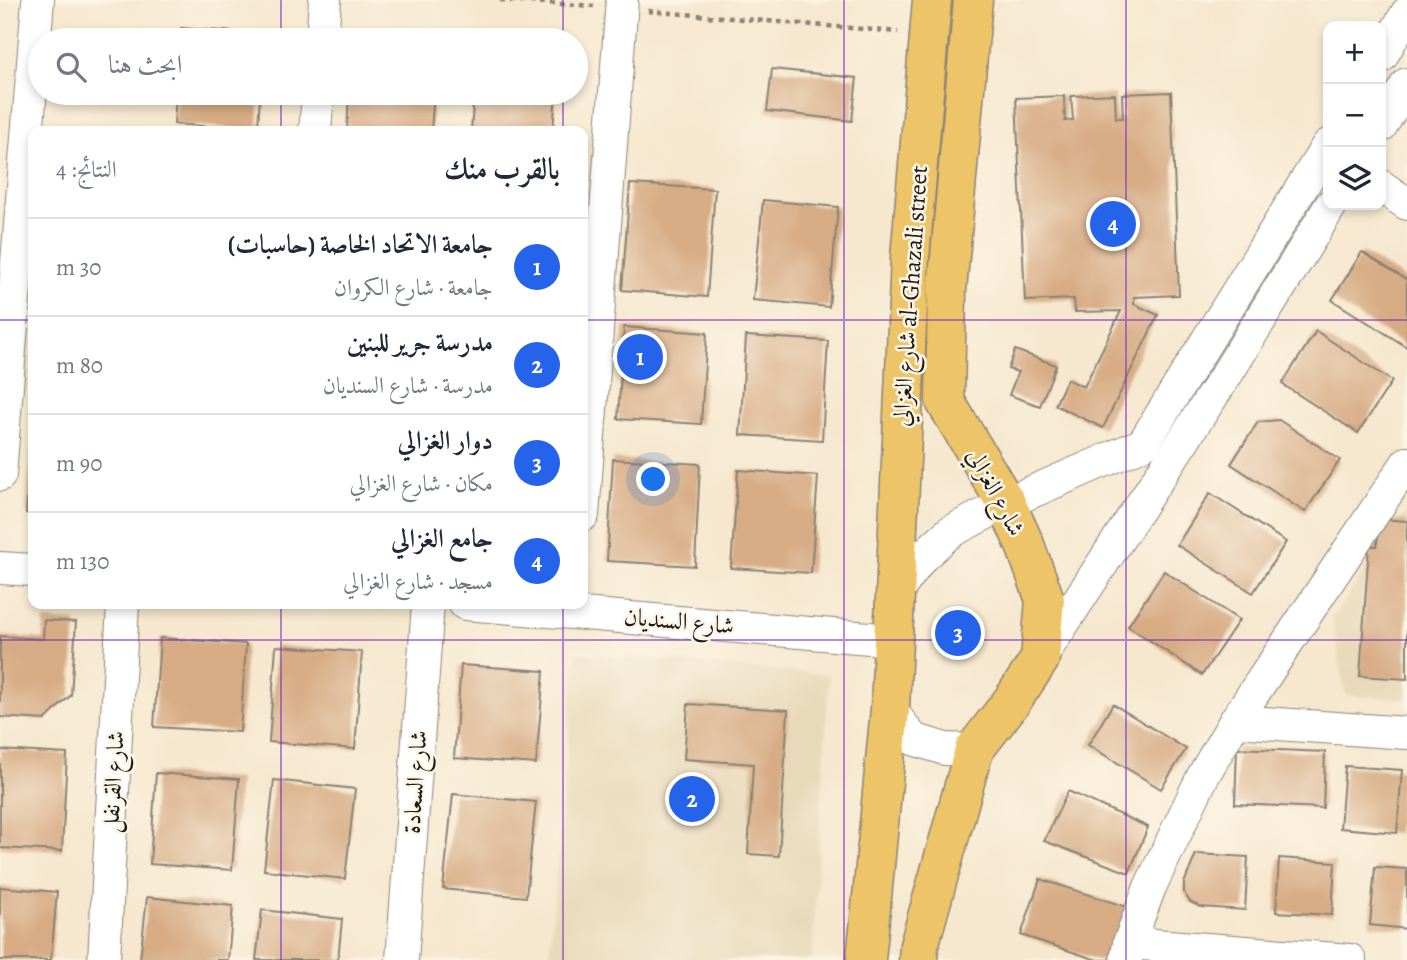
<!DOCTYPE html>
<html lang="ar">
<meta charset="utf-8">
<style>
:root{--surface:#fff;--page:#f6f6f7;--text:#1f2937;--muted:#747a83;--line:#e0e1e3;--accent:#2563eb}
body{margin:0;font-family:Alegreya,Amiri,serif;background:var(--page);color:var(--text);direction:rtl}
.controls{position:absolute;right:21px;top:21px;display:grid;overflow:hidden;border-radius:14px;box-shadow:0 4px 10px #0003}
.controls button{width:63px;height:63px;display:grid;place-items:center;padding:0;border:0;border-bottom:2px solid var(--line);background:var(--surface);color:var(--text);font:35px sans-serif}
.you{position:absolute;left:654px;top:480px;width:24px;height:24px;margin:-18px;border:5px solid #fff;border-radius:50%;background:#1a73e8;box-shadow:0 0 0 10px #1a73e833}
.badge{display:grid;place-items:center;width:46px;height:46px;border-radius:50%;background:var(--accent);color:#fff;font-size:23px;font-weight:700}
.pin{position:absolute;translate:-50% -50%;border:4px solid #fff;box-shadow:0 2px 7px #0006}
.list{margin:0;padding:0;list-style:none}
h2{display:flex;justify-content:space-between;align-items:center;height:91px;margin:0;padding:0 28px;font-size:30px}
h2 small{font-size:23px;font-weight:400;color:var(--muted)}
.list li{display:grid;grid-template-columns:46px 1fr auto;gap:21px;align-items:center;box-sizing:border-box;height:98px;padding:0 28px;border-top:2px solid var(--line)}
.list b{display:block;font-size:26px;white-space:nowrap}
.list p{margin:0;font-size:23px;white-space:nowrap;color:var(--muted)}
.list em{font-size:23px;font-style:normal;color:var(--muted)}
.icon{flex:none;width:38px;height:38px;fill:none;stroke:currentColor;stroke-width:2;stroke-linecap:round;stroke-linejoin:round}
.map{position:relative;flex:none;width:1407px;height:960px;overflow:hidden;direction:ltr}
.search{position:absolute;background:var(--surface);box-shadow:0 4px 10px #0003;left:28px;top:28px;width:560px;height:77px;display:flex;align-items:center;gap:18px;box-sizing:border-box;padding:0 24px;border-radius:38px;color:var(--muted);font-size:26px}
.panel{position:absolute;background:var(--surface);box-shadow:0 4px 10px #0003;left:28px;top:126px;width:560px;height:483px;border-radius:14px;direction:rtl}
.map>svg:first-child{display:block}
.built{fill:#e8d9ba}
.building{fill:#d7ac85}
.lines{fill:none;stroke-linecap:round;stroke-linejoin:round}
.minor-casing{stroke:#898275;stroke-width:34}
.major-casing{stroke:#898275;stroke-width:41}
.path{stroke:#898275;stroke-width:4.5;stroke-dasharray:5 5;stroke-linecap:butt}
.minor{stroke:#fff;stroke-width:32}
.major{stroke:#eec469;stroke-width:38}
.grid{fill:none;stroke:#7b2cbf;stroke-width:2;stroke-opacity:0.55}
.labels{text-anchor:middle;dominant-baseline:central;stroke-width:5;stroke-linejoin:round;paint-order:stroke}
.street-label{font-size:24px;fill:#1c1c1c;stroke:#fcf5e5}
</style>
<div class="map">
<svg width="1407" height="960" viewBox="0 0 1407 960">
<rect width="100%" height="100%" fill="#fcf5e5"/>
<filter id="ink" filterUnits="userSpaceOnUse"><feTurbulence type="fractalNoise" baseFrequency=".0143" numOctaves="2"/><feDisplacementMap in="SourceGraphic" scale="14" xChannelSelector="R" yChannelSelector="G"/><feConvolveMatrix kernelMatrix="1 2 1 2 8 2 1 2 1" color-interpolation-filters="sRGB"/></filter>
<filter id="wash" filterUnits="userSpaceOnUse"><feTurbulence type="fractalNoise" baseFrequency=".00686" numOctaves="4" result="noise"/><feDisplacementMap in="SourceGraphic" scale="28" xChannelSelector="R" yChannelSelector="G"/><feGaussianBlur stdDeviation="1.57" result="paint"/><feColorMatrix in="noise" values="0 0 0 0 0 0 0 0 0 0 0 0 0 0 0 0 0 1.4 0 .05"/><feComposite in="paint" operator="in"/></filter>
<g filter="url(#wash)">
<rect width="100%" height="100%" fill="#f6e7ce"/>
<g class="built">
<polygon points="1407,511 1407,699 1346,695 1332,619"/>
<polygon points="576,653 829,675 812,960 549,960"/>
</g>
<g id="blocks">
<g class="building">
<polygon points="181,28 265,34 264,40 180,40"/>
<polygon points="353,34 434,38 434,40 352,40"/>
<polygon points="772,69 857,78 852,121 767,111"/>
<polygon points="1171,92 1179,295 1134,297 1134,304 1158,315 1103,428 1055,405 1067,379 1084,387 1121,311 1075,312 1074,299 1025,301 1016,98 1064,96 1065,121 1073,120 1071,96 1115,94 1116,118 1123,118 1122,94"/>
<polygon points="176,93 260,93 258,130 174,124"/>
<polygon points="349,93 434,93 431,131 347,131"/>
<polygon points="474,93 556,93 553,131 471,131"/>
<polygon points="630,184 715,189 707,297 622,290"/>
<polygon points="763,200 838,207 829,307 753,300"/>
<polygon points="1362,252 1407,280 1407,347 1332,300"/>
<polygon points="624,327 707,333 701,424 618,419"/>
<polygon points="1316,331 1392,381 1358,433 1282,384"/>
<polygon points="746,336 828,341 822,440 740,435"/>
<polygon points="1015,350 1056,365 1040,406 1009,395 1018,372 1008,369"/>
<polygon points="1279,420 1340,460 1305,512 1231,464 1258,422"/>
<polygon points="31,446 33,446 33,514 26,513"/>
<polygon points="613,459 700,464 695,566 607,561"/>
<polygon points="738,470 818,476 811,573 731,568"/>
<polygon points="1210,493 1286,542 1253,593 1177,545"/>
<polygon points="1379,519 1407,521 1407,679 1360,676 1369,546 1377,546"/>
<polygon points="1164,571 1239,620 1202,675 1128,626"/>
<polygon points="44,620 76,622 71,695 45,720 0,717 0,636 43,639"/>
<polygon points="160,638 246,644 240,732 154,727"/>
<polygon points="276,646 362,652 355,749 269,742"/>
<polygon points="461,665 544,671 536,764 454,758"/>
<polygon points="688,704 788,710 779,856 748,854 753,764 684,759"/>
<polygon points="1113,704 1186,749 1161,789 1088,745"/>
<polygon points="1237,748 1325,752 1323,808 1235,804"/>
<polygon points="0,750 67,754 62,851 0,848"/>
<polygon points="1345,766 1402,770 1397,833 1340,828"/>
<polygon points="156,773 239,779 232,870 150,864"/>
<polygon points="274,780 355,789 345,879 264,870"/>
<polygon points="1068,791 1148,827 1129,873 1044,841"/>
<polygon points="453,794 536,802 526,897 443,889"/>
<polygon points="1196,854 1248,857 1245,910 1201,907 1190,902 1184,893 1184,883"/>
<polygon points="1279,858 1335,862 1332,915 1276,912"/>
<polygon points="1375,867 1407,869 1407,929 1370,925"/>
<polygon points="1040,879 1127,907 1109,960 1097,960 1021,935"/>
<polygon points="0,887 57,892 51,960 0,960"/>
<polygon points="147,897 233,906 228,960 140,960"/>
<polygon points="262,910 342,919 338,960 256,960"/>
</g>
</g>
</g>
<g filter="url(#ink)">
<use href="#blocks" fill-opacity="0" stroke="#898275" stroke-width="2"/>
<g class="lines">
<defs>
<g id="minor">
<polyline points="322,40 325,0"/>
<polyline points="1381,57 1407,13"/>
<polyline points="1381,126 1407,84"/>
<polyline points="315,131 318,93"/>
<polyline points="1381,186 1407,204"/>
<polyline points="0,475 38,0"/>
<polyline points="583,515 622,0"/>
<polyline points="0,568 33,570"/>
<polyline points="896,593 922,557 950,532 1006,503 1143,444 1328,145"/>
<polyline points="465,604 893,640"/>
<polyline points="1040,659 1228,372 1331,205"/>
<polyline points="890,709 913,739 945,749 974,750"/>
<polyline points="1235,721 1407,733"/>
<polyline points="1129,943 1350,960"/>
<polyline points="104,960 123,604"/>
<polyline points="402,960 428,604"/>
<polyline points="1126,960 1129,943 1150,887 1203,776 1235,721 1407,463"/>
</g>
<g id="major">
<polyline points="866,960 890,709 910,258 932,0"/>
<polyline points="918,960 919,946 974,750 1012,701 1040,659 1045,600 1025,545 1006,503 945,401 947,290 973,0"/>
</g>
</defs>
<use href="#minor" class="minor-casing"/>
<use href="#major" class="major-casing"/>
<g class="path">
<polyline points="500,0 594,6"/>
<polyline points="648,11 898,32"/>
</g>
<use href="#minor" class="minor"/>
<use href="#major" class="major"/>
</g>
</g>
<path class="grid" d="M281 0V40M563 0V40M844 0V960M1126 0V960M281 93V131M563 93V131M0 320H33M583 320H1407M281 604V960M563 604V960M0 640H1407"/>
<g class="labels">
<g class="street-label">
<text transform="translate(910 296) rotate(-86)">شارع الغزالي al-Ghazali street</text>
<text transform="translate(996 492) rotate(62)">شارع الغزالي</text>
<text transform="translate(679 621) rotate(5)">شارع السنديان</text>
<text transform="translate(113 782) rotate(-87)">شارع القرنفل</text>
<text transform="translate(415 782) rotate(-86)">شارع السعادة</text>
</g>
</g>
</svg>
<div class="controls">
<button>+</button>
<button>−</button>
<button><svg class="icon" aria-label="layers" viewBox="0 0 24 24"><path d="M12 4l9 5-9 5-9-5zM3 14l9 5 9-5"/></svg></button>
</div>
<div class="you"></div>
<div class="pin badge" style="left:640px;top:357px">1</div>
<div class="pin badge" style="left:692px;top:799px">2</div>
<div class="pin badge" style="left:958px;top:633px">3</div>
<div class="pin badge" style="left:1113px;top:224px">4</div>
<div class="search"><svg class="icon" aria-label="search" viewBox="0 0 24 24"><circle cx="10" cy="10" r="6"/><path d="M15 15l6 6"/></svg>ابحث هنا</div>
<section class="panel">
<h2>بالقرب منك<small>النتائج: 4</small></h2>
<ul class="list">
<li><span class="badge">1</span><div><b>جامعة الاتحاد الخاصة (حاسبات)</b><p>جامعة · شارع الكروان</p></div><em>30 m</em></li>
<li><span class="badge">2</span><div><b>مدرسة جرير للبنين</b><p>مدرسة · شارع السنديان</p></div><em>80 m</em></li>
<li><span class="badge">3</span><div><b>دوار الغزالي</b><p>مكان · شارع الغزالي</p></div><em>90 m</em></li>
<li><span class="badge">4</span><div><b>جامع الغزالي</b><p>مسجد · شارع الغزالي</p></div><em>130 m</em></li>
</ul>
</section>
</div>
